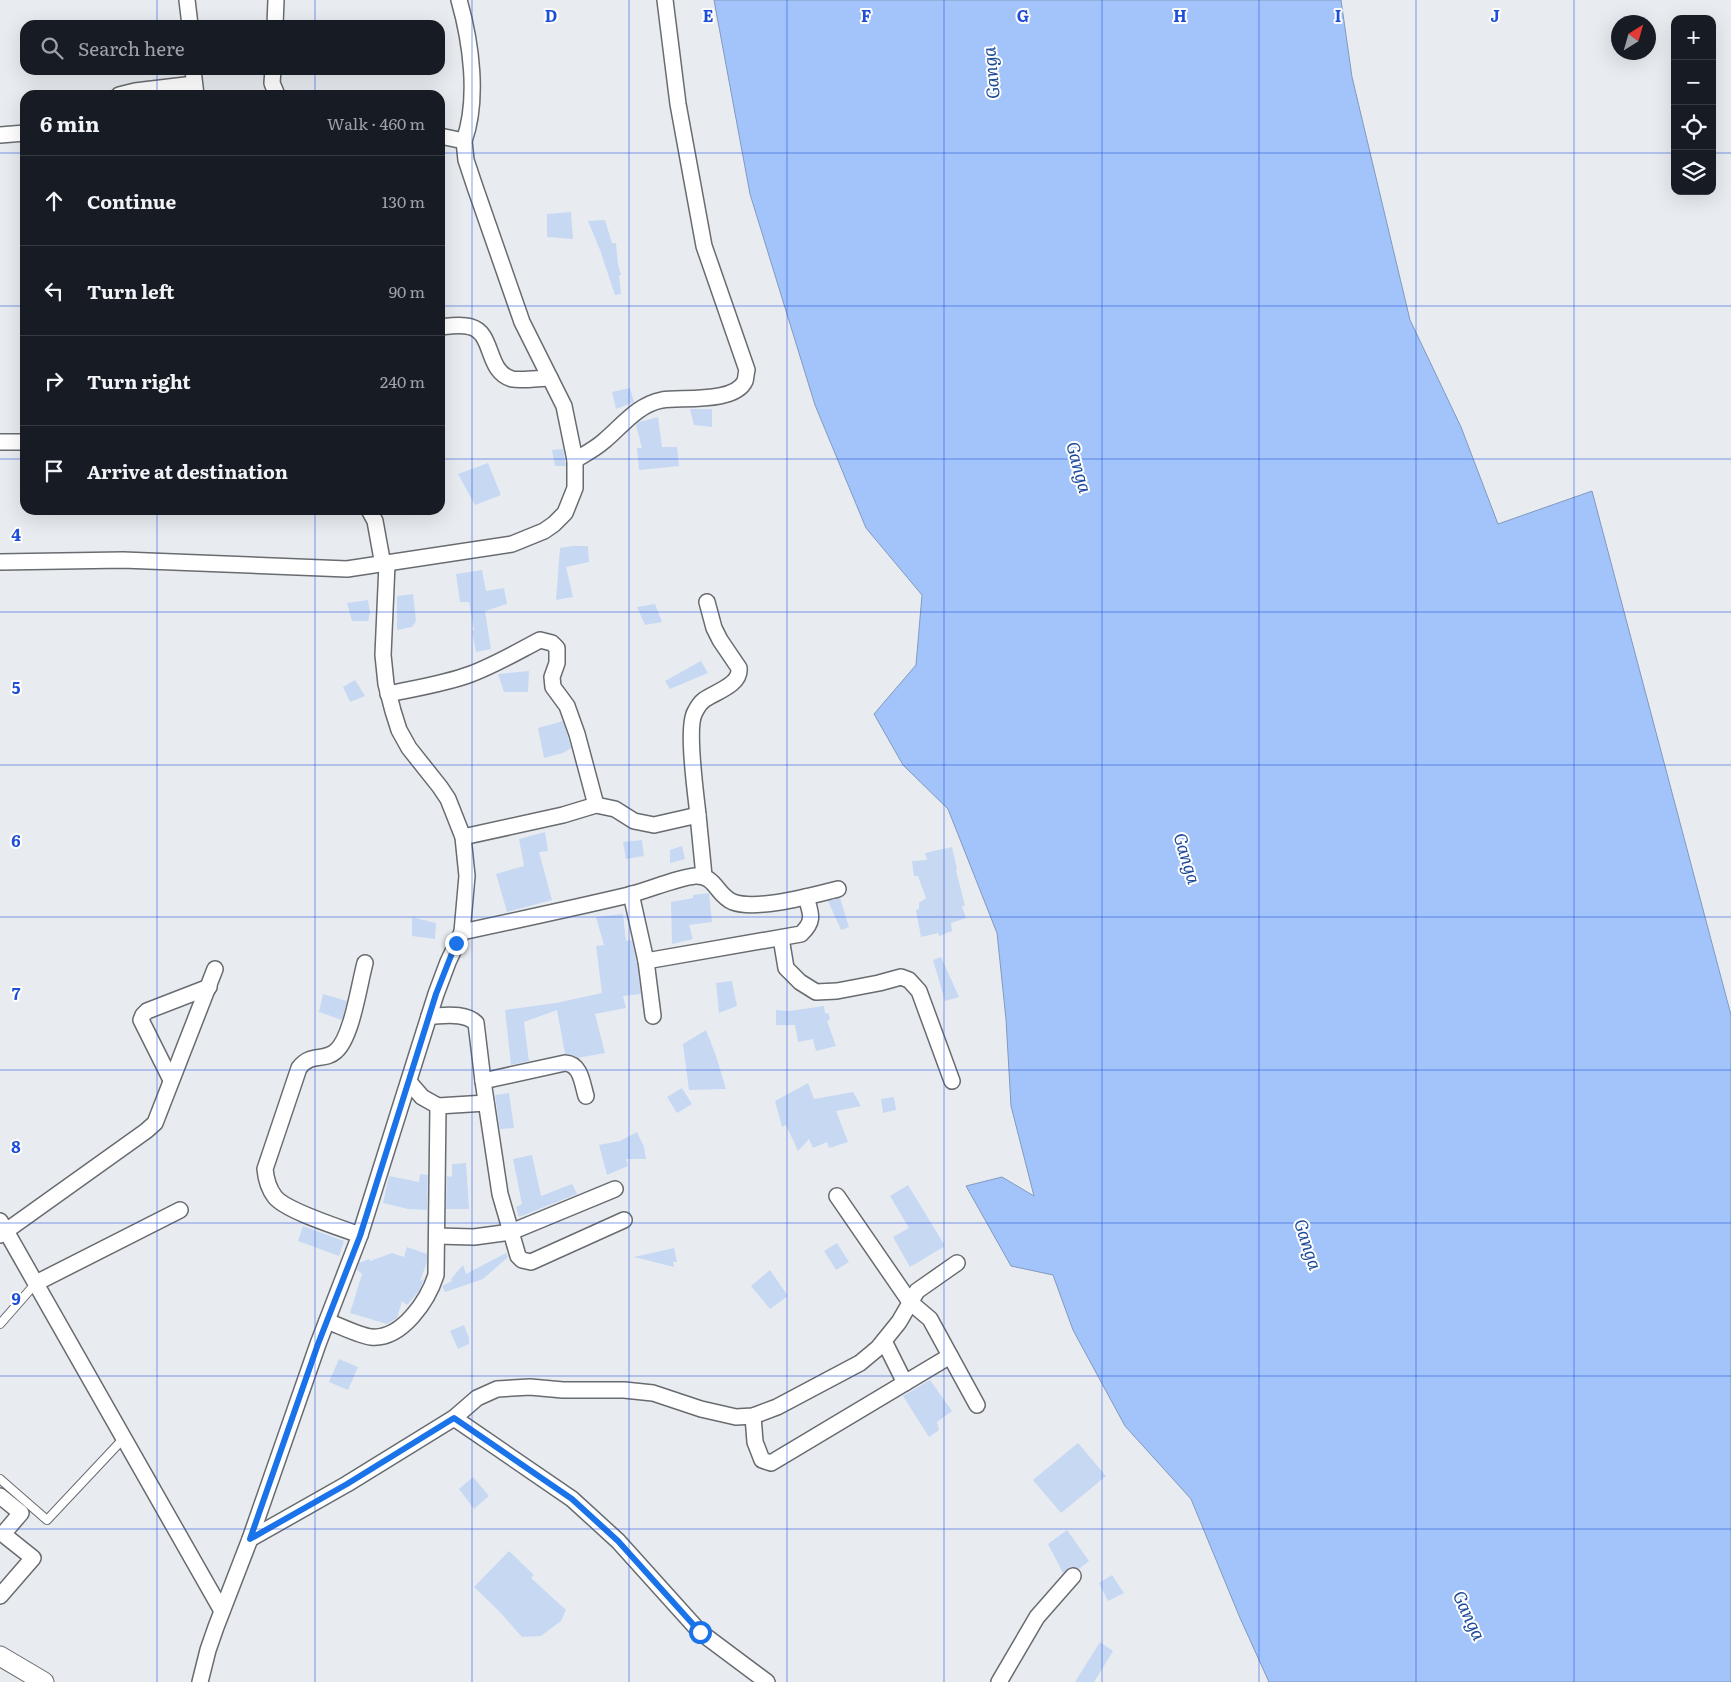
<!DOCTYPE html>
<meta charset="utf-8">
<style>
:root{--surface:#171b24;--page:#242831;--text:#f1f3f6;--muted:#9ea1a6;--line:#363941}
body{margin:0;font-family:Literata,serif;background:var(--page);color:var(--text)}
.controls{position:absolute;right:15px;top:15px;display:grid;overflow:hidden;border-radius:10px;box-shadow:0 5px 20px #0002}
.controls button{width:45px;height:45px;display:grid;place-items:center;padding:0;border:0;border-bottom:1px solid var(--line);background:var(--surface);color:var(--text);font:25px sans-serif}
.compass{position:absolute;left:1611px;top:15px;width:45px;height:45px;border-radius:50%;background:var(--surface);box-shadow:0 5px 20px #0002;rotate:37deg}
.stop{position:absolute;width:15px;height:15px;margin:-11px;border:4px solid #1a73e8;border-radius:50%;background:#fff}
.stop.end{background:#1a73e8;border-color:#fff;box-shadow:0 1px 5px #0008}
.list{margin:0;padding:0;list-style:none}
h2{display:flex;justify-content:space-between;align-items:center;height:65px;margin:0;padding:0 20px;font-size:21px}
h2 small{font-size:16px;font-weight:400;color:var(--muted)}
.list li{display:grid;grid-template-columns:32px 1fr auto;gap:15px;align-items:center;box-sizing:border-box;height:90px;padding:0 20px;border-top:1px solid var(--line)}
.list b{display:block;font-size:19px;white-space:nowrap}
.list em{font-size:16px;font-style:normal;color:var(--muted)}
.icon{flex:none;width:28px;height:28px;fill:none;stroke:currentColor;stroke-width:2;stroke-linecap:round;stroke-linejoin:round}
.map{position:relative;flex:none;width:1731px;height:1682px;overflow:hidden}
.search{position:absolute;background:var(--surface);box-shadow:0 5px 20px #0002;left:20px;top:20px;width:425px;height:55px;display:flex;align-items:center;gap:12px;box-sizing:border-box;padding:0 18px;border-radius:15px;color:var(--muted);font-size:19px}
.panel{position:absolute;background:var(--surface);box-shadow:0 5px 20px #0002;left:20px;top:90px;width:425px;height:425px;border-radius:15px}
.map>svg:first-child{display:block}
.water{fill:#a3c4fa;stroke:#8199bf}
.building{fill:#c7d8f3}
.lines{fill:none;stroke-linecap:round;stroke-linejoin:round}
.service-casing{stroke:#686b6f;stroke-width:10}
.minor-casing{stroke:#686b6f;stroke-width:18}
.tertiary-casing{stroke:#686b6f;stroke-width:21}
.service{stroke:#fff;stroke-width:8}
.minor{stroke:#fff;stroke-width:15}
.tertiary{stroke:#fff;stroke-width:19}
.route{stroke:#1a73e8;stroke-width:6}
.grid{fill:none;stroke:#1d4ed8;stroke-width:1;stroke-opacity:0.55}
.labels{text-anchor:middle;dominant-baseline:central;stroke-width:4;stroke-linejoin:round;paint-order:stroke}
.water-label{font-size:18px;font-style:italic;fill:#1e4c98;stroke:#fff}
.grid-label{font-size:16px;text-anchor:middle;font-weight:bold;fill:#1d4ed8;stroke:#fff;stroke-width:4;stroke-linejoin:round;paint-order:stroke}
</style>
<div class="map">
<svg width="1731" height="1682" viewBox="0 0 1731 1682">
<rect width="100%" height="100%" fill="#e8ecf1"/>
<polygon class="water" points="714,0 1341,0 1352,77 1410,320 1461,427 1498,524 1592,491 1731,1015 1731,1682 1269,1682 1240,1618 1191,1499 1125,1426 1073,1330 1053,1275 1011,1266 966,1186 1002,1177 1034,1196 1011,1106 1006,1019 997,933 948,809 903,765 874,714 916,665 922,595 866,528 815,405 750,194"/>
<g class="building">
<polygon points="571,212 573,239 547,237 547,214"/>
<polygon points="605,220 612,243 616,243 618,265 621,275 619,275 621,294 615,295 600,250 588,221"/>
<polygon points="630,388 634,402 616,409 612,392"/>
<polygon points="690,409 712,409 712,427 694,425"/>
<polygon points="658,417 662,447 677,447 679,466 639,470 637,448 642,448 636,425 639,422"/>
<polygon points="563,449 566,466 555,466 552,450"/>
<polygon points="488,463 501,495 475,505 458,474"/>
<polygon points="572,546 588,546 589,562 566,567 573,597 556,600 560,548"/>
<polygon points="482,570 486,591 504,588 507,604 485,611 491,649 476,652 472,631 474,630 469,602 460,602 456,574"/>
<polygon points="413,594 416,621 412,627 397,630 397,596"/>
<polygon points="368,600 370,613 368,621 352,621 347,603"/>
<polygon points="655,604 662,622 645,625 637,607"/>
<polygon points="701,661 708,673 670,689 665,681"/>
<polygon points="529,671 528,692 504,692 498,674"/>
<polygon points="355,680 365,696 350,702 343,687"/>
<polygon points="563,721 571,748 563,753 544,758 538,728"/>
<polygon points="545,832 548,851 539,852 552,900 507,912 496,874 524,866 519,839"/>
<polygon points="642,840 644,856 626,859 623,842"/>
<polygon points="682,846 685,859 670,863 670,850"/>
<polygon points="952,847 957,869 956,870 965,906 962,906 966,918 951,923 952,931 939,936 938,933 921,937 916,910 919,909 919,903 926,898 918,876 914,876 912,861 927,860 925,853"/>
<polygon points="709,893 712,922 689,925 693,939 672,944 671,902 693,898 693,895"/>
<polygon points="840,898 849,927 841,930 828,901"/>
<polygon points="623,914 626,941 632,940 637,963 641,994 623,996 626,1008 595,1014 605,1053 577,1058 565,1054 557,1010 524,1022 529,1061 511,1065 505,1010 556,1003 602,993 596,946 604,945 596,917"/>
<polygon points="412,917 436,923 435,939 412,936"/>
<polygon points="941,957 959,997 945,1001 933,960"/>
<polygon points="732,981 737,1006 719,1013 716,983"/>
<polygon points="323,994 347,1001 342,1020 319,1012"/>
<polygon points="824,1006 825,1013 829,1014 830,1020 827,1021 836,1046 816,1051 813,1039 798,1042 795,1025 776,1025 776,1010 789,1011"/>
<polygon points="706,1030 716,1056 726,1089 689,1090 683,1044"/>
<polygon points="808,1083 814,1099 853,1092 861,1106 836,1111 848,1142 829,1148 827,1142 813,1148 809,1139 798,1151 786,1125 782,1127 775,1101"/>
<polygon points="682,1088 692,1104 677,1113 667,1097"/>
<polygon points="509,1093 514,1128 500,1129 495,1095"/>
<polygon points="894,1097 896,1110 883,1113 881,1099"/>
<polygon points="637,1132 644,1147 646,1159 626,1159 628,1166 607,1175 599,1145 620,1141"/>
<polygon points="532,1155 541,1196 572,1184 577,1194 519,1217 516,1207 522,1204 513,1159"/>
<polygon points="466,1163 469,1209 446,1209 447,1176 452,1177 452,1164"/>
<polygon points="420,1174 428,1175 427,1210 408,1209 383,1203 389,1176 419,1182"/>
<polygon points="908,1185 945,1246 910,1267 893,1237 909,1228 890,1196"/>
<polygon points="303,1226 344,1241 339,1256 298,1241"/>
<polygon points="837,1243 849,1262 836,1270 824,1251"/>
<polygon points="407,1247 427,1254 427,1262 420,1281 424,1279 419,1291 407,1305 402,1301 397,1318 387,1324 350,1313 362,1274 357,1270 359,1263 369,1259 370,1261 392,1253 404,1257"/>
<polygon points="674,1248 677,1262 673,1262 674,1267 634,1257"/>
<polygon points="506,1253 508,1257 483,1279 445,1292 442,1286 452,1281 451,1279 463,1265 466,1274"/>
<polygon points="770,1270 788,1296 770,1309 751,1286"/>
<polygon points="464,1325 469,1338 469,1344 458,1349 450,1331"/>
<polygon points="339,1359 358,1367 348,1390 329,1382"/>
<polygon points="930,1380 952,1411 937,1422 939,1430 929,1437 903,1396"/>
<polygon points="1078,1443 1106,1476 1061,1513 1033,1480"/>
<polygon points="473,1477 489,1496 474,1509 459,1489"/>
<polygon points="1067,1530 1089,1561 1079,1569 1070,1567 1063,1573 1048,1544"/>
<polygon points="509,1551 534,1575 531,1578 566,1610 561,1621 541,1636 522,1637 499,1611 474,1587"/>
<polygon points="1112,1575 1124,1593 1108,1601 1099,1583"/>
<polygon points="1100,1642 1113,1651 1094,1682 1075,1682"/>
</g>
<g class="lines">
<defs>
<g id="service">
<polyline points="0,1324 36,1283"/>
<polyline points="0,1479 47,1520 124,1438"/>
</g>
<g id="minor">
<polyline points="187,0 190,25"/>
<path d="M459 0C471 42 479 99 464 141"/>
<polyline points="275,25 276,0"/>
<polyline points="193,70 196,95"/>
<polyline points="273,70 272,83 277,95"/>
<polyline points="119,95 135,91 194,84"/>
<polyline points="0,135 25,133"/>
<path d="M440 327C450 326 461 324 471 327 494 333 486 372 512 379 522 381 540 378 550 378"/>
<polyline points="0,442 25,442"/>
<path d="M575 460C585 454 595 449 604 441 623 425 637 405 662 400 683 397 735 403 745 381 746 378 746 373 747 370L704 246 678 104 665 0"/>
<polyline points="369,510 375,521 383,565"/>
<polyline points="0,562 123,560 347,569 512,544 544,531 554,524 565,513 575,488 575,460 564,406 522,322 475,187 466,160 464,141 440,136"/>
<path d="M388 694C416 688 444 684 471 674 495 665 517 652 540 640L552 643 557 648V663L552 677 553 687 567 706 577 734 596 805"/>
<path d="M698 815C696 795 686 727 695 712 697 708 700 703 704 700 715 692 741 685 739 668L720 640 714 628 707 602"/>
<polyline points="463,837 563,815 596,805 615,809 634,821 654,825 698,815 704,876"/>
<polyline points="631,894 646,961 653,1016"/>
<path d="M462 932C518 920 574 908 629 895 649 890 676 878 695 876 716 875 716 895 733 902 757 911 813 895 838 889"/>
<polyline points="781,938 786,968 800,982 816,992 837,991 879,983 901,977 909,980 919,991 952,1081"/>
<path d="M646 961 801 934C815 921 811 914 806 897"/>
<path d="M429 1016C444 1016 464 1012 476 1023L483 1081 500 1194 518 1256 522 1260 531 1262 624 1220"/>
<polyline points="171,1080 141,1020 143,1015 147,1011 209,987"/>
<path d="M483 1081 565 1063C581 1064 582 1083 586 1096"/>
<polyline points="409,1082 422,1097 438,1106 486,1103"/>
<polyline points="837,1196 910,1302 930,1319 977,1405"/>
<polyline points="0,1221 6,1231 146,1131 155,1123 215,969"/>
<polyline points="0,1235 6,1231 222,1611"/>
<path d="M360 1235C341 1228 286 1211 275 1197 268 1188 266 1180 265 1169L299 1068C311 1052 324 1062 336 1051 352 1037 359 985 365 963"/>
<polyline points="437,1236 474,1237 511,1232 615,1189"/>
<polyline points="36,1283 180,1210"/>
<path d="M327 1321C338 1325 360 1336 371 1337 402 1340 428 1300 436 1275L438 1106"/>
<polyline points="884,1341 905,1383"/>
<polyline points="753,1416 755,1442 762,1460 771,1463 950,1356"/>
<polyline points="454,1418 477,1398 497,1389 530,1387 563,1390 624,1390 653,1393 701,1409 736,1417 753,1416 777,1407 860,1363 878,1348 899,1322 917,1291 957,1263"/>
<polyline points="0,1496 21,1513 3,1534 33,1558 0,1596"/>
<polyline points="250,1539 347,1484 454,1418 572,1499 618,1541 700,1632 767,1682"/>
<polyline points="200,1682 208,1650 216,1627 250,1539 318,1344 360,1235 436,994 448,962 462,932 467,876 463,837 448,799 440,787 409,748 399,730 393,711 386,684 383,655 387,564"/>
<polyline points="999,1682 1037,1617 1073,1576"/>
</g>
<polyline id="tertiary" points="0,1656 44,1682"/>
</defs>
<use href="#service" class="service-casing"/>
<use href="#minor" class="minor-casing"/>
<use href="#tertiary" class="tertiary-casing"/>
<use href="#service" class="service"/>
<use href="#minor" class="minor"/>
<use href="#tertiary" class="tertiary"/>
</g>
<g class="lines">
<polyline class="route" points="456,943 436,994 360,1236 318,1344 250,1539 347,1484 454,1418 572,1499 618,1541 700,1632"/>
</g>
<path class="grid" d="M157 0V25M315 0V25M472 0V1682M629 0V1682M787 0V1682M944 0V1682M1102 0V1682M1259 0V1682M1416 0V1682M1574 0V1682M157 70V95M315 70V95M0 153H25M440 153H1675M1712 153H1731M0 306H25M440 306H1731M0 459H25M440 459H1731M157 510V1682M315 510V1682M0 612H1731M0 765H1731M0 917H1731M0 1070H1731M0 1223H1731M0 1376H1731M0 1529H1731"/>
<g class="labels">
<g class="water-label">
<text transform="translate(990 73) rotate(-95)">Ganga</text>
<text transform="translate(1080 467) rotate(75)">Ganga</text>
<text transform="translate(1188 858) rotate(73)">Ganga</text>
<text transform="translate(1309 1244) rotate(72)">Ganga</text>
<text transform="translate(1470 1615) rotate(65)">Ganga</text>
</g>
</g>
<g class="grid-label">
<text x="551" y="22">D</text>
<text x="708" y="22">E</text>
<text x="866" y="22">F</text>
<text x="1023" y="22">G</text>
<text x="1180" y="22">H</text>
<text x="1338" y="22">I</text>
<text x="1495" y="22">J</text>
<text x="16" y="541">4</text>
<text x="16" y="694">5</text>
<text x="16" y="847">6</text>
<text x="16" y="1000">7</text>
<text x="16" y="1153">8</text>
<text x="16" y="1305">9</text>
</g>
</svg>
<div class="controls">
<button>+</button>
<button>−</button>
<button><svg class="icon" aria-label="locate" viewBox="0 0 24 24"><circle cx="12" cy="12" r="6"/><path d="M12 2v4M12 18v4M2 12h4M18 12h4"/></svg></button>
<button><svg class="icon" aria-label="layers" viewBox="0 0 24 24"><path d="M12 4l9 5-9 5-9-5zM3 14l9 5 9-5"/></svg></button>
</div>
<svg class="compass" viewBox="-18 -18 36 36"><path d="M0-13l5 13h-10z" fill="#e53935"/><path d="M0 13l5-13h-10z" fill="#9ea1a6"/></svg>
<div class="stop" style="left:700px;top:1632px"></div>
<div class="stop end" style="left:456px;top:943px"></div>
<div class="search"><svg class="icon" aria-label="search" viewBox="0 0 24 24"><circle cx="10" cy="10" r="6"/><path d="M15 15l6 6"/></svg>Search here</div>
<section class="panel">
<h2>6 min<small>Walk · 460 m</small></h2>
<ul class="list">
<li><svg class="icon" aria-label="ahead" viewBox="0 0 24 24"><path d="M12 20V5M6 11l6-6 6 6"/></svg><div><b>Continue</b></div><em>130 m</em></li>
<li><svg class="icon" aria-label="left" viewBox="0 0 24 24"><path d="M17 20v-9H6M10 6l-5 5 5 5"/></svg><div><b>Turn left</b></div><em>90 m</em></li>
<li><svg class="icon" aria-label="right" viewBox="0 0 24 24"><path d="M7 20v-9h11M14 6l5 5-5 5"/></svg><div><b>Turn right</b></div><em>240 m</em></li>
<li><svg class="icon" aria-label="arrive" viewBox="0 0 24 24"><path d="M6 21V4h12l-3 4 3 4H6"/></svg><div><b>Arrive at destination</b></div></li>
</ul>
</section>
</div>
